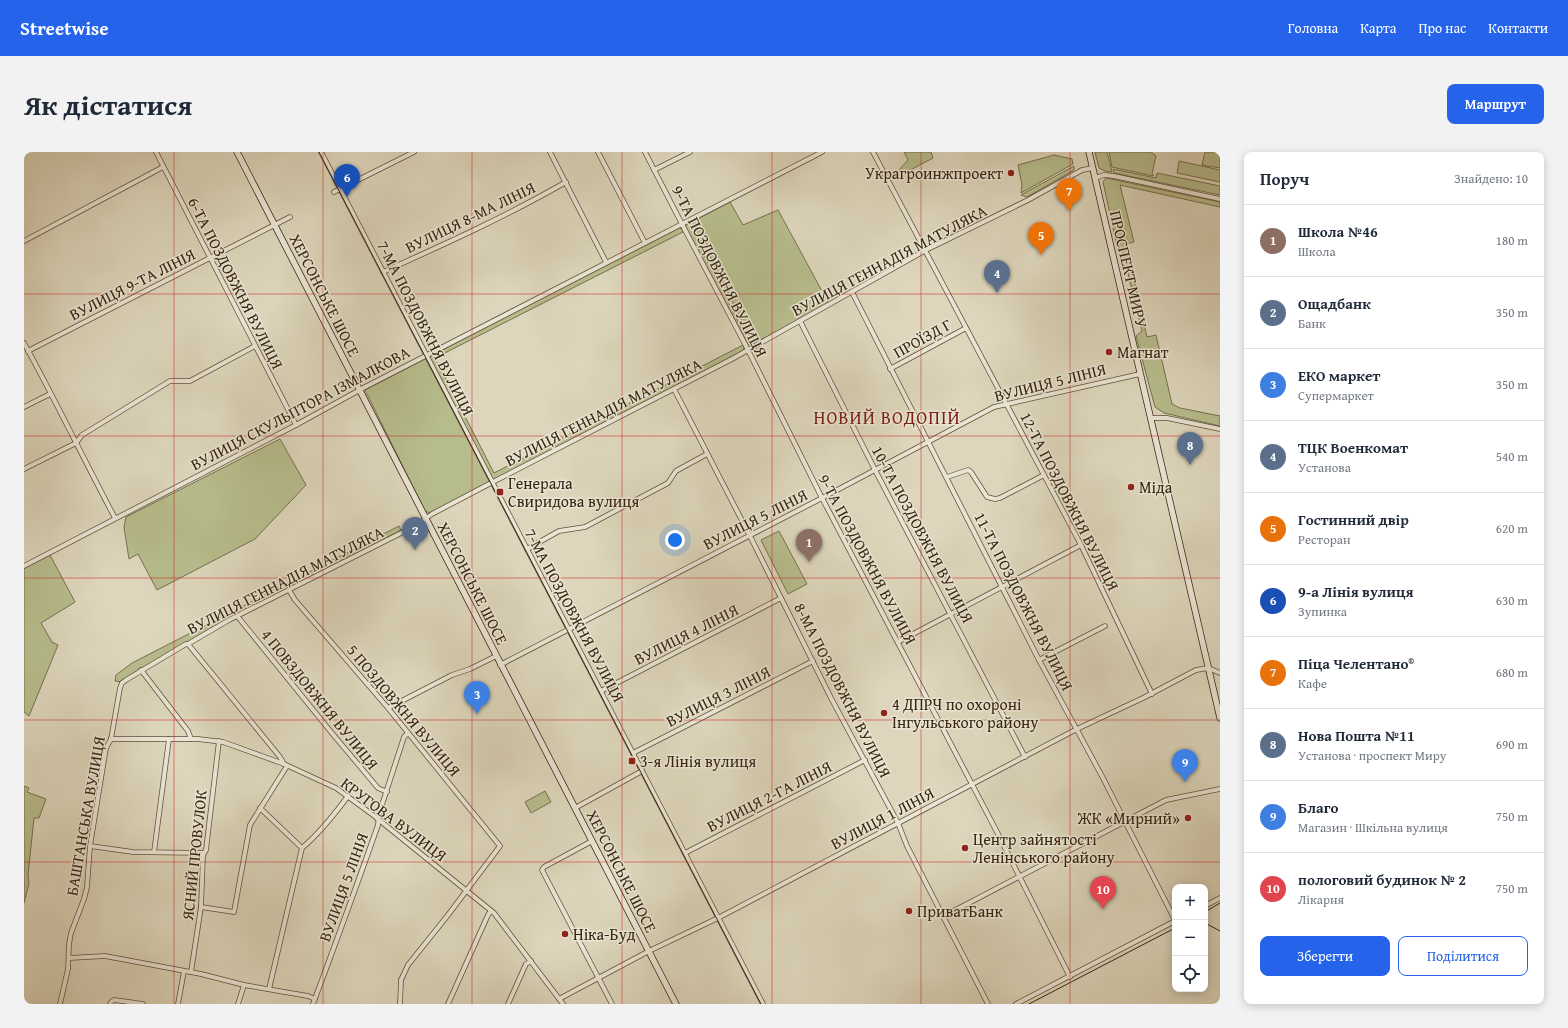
<!DOCTYPE html>
<html lang="uk">
<meta charset="utf-8">
<style>
:root{--surface:#fff;--page:#f2f2f3;--text:#1f2937;--muted:#747a83;--line:#e0e1e3;--accent:#2563eb}
body{margin:0;font-family:"Gentium Book Plus",serif;background:var(--page);color:var(--text)}
.controls{position:absolute;right:12px;bottom:12px;display:grid;overflow:hidden;border-radius:8px;box-shadow:0 2px 10px #0003}
.controls button{width:36px;height:36px;display:grid;place-items:center;padding:0;border:0;border-bottom:1px solid var(--line);background:var(--surface);color:var(--text);font:20px sans-serif}
.you{position:absolute;left:651px;top:388px;width:14px;height:14px;margin:-10px;border:3px solid #fff;border-radius:50%;background:#1a73e8;box-shadow:0 0 0 6px #1a73e833}
.badge{display:grid;place-items:center;width:26px;height:26px;border-radius:50%;background:var(--accent);color:#fff;font-size:13px;font-weight:700}
.pin{position:absolute;translate:-50% -33px;filter:drop-shadow(0 1px 2px #0008)}
.pin::after{content:'';position:absolute;top:21px;width:14px;height:12px;background:inherit;clip-path:polygon(0 0,100% 0,50% 100%)}
.list{margin:0;padding:0;list-style:none}
h2{display:flex;justify-content:space-between;align-items:center;height:52px;margin:0;padding:0 16px;font-size:17px}
h2 small{font-size:13px;font-weight:400;color:var(--muted)}
.list li{display:grid;grid-template-columns:26px 1fr auto;gap:12px;align-items:center;box-sizing:border-box;height:72px;padding:0 16px;border-top:1px solid var(--line)}
.list b{display:block;font-size:15px;white-space:nowrap}
.list p{margin:0;font-size:13px;white-space:nowrap;color:var(--muted)}
.list em{font-size:13px;font-style:normal;color:var(--muted)}
.actions{display:flex;gap:8px;padding:12px 16px}
.actions a{flex:1;padding:9px 0;border:1px solid var(--accent);border-radius:8px;text-align:center;font-size:14px;color:var(--accent)}
.actions .main{background:var(--accent);color:#fff}
.icon{flex:none;width:22px;height:22px;fill:none;stroke:currentColor;stroke-width:2;stroke-linecap:round;stroke-linejoin:round}
.map{position:relative;flex:none;width:1196px;height:852px;overflow:hidden;border-radius:8px}
header{display:flex;align-items:center;gap:24px;box-sizing:border-box;height:56px;padding:0 20px;background:var(--accent);color:#fff}
header strong{font-size:19px}
nav{display:flex;gap:22px;margin-inline-start:auto;font-size:14px}
.intro{display:flex;align-items:center;justify-content:space-between;box-sizing:border-box;height:96px;padding:0 24px}
h1{margin:0;font-size:28px}
.button{padding:10px 18px;border-radius:8px;background:var(--accent);color:#fff;font-size:14px;font-weight:700}
main{display:flex;gap:24px;padding:0 24px}
aside{flex:1;background:var(--surface);border-radius:8px;box-shadow:0 2px 10px #0003}
.map>svg:first-child{display:block}
.green{fill:#b7bc8c;stroke:#77704e;fill-rule:evenodd}
.lines{fill:none;stroke-linecap:round;stroke-linejoin:round}
.minor-casing{stroke:#60513c;stroke-width:5.5}
.secondary-casing{stroke:#372511;stroke-width:7}
.minor{stroke:#e9e4d3;stroke-width:4}
.secondary{stroke:#e9e4d3;stroke-width:5.5}
.tram{stroke:#372511;stroke-width:1}
.grid{fill:none;stroke:#d62828;stroke-width:1;stroke-opacity:0.55}
.poi-dot{fill:#8f2418;stroke:#e9e4d3;stroke-width:1.5}
.labels{text-anchor:middle;dominant-baseline:central;stroke-width:3;stroke-linejoin:round;paint-order:stroke}
.poi-label{font-size:16px;fill:#372511;stroke:#e9e4d3;text-anchor:start}
.street-label{font-size:16px;fill:#372511;stroke:#e9e4d3}
.quarter-label{font-size:18px;letter-spacing:1px;fill:#7a1f14;stroke:#e9e4d3}
</style>
<header>
<strong>Streetwise</strong>
<nav><a>Головна</a><a>Карта</a><a>Про нас</a><a>Контакти</a></nav>
</header>
<div class="intro"><h1>Як дістатися</h1><a class="button">Маршрут</a></div>
<main>
<div class="map">
<svg width="1196" height="852" viewBox="0 0 1196 852">
<rect width="100%" height="100%" fill="#ddd6bc"/>
<filter id="stains"><feTurbulence type="fractalNoise" baseFrequency=".005" numOctaves="4"/><feColorMatrix values="0 0 0 0 .2 0 0 0 0 .09 0 0 0 0 .02 0 0 0 .5 -.17"/></filter>
<radialGradient id="worn" r=".72"><stop offset=".6" stop-color="#630" stop-opacity="0"/><stop offset="1" stop-color="#630" stop-opacity=".3"/></radialGradient>
<g class="green">
<polygon points="880,0 907,0 909,6 877,23 875,18 884,8"/>
<polygon points="1071,0 1083,0 1088,20 1081,19 1075,16"/>
<polygon points="1085,0 1127,0 1132,4 1128,22 1130,23 1129,24 1088,15"/>
<polygon points="1181,0 1196,0 1196,16 1178,13"/>
<polygon points="1030,3 1048,7 1049,12 997,41 998,33 994,13"/>
<polygon points="1155,9 1196,18 1196,30 1153,21"/>
<polygon points="1050,14 1050,18 1003,45 997,43"/>
<polygon points="1089,17 1132,26 1133,21 1196,34 1196,43 1090,21"/>
<polygon points="1082,26 1196,50 1196,55 1096,33 1110,90 1102,92 1123,185 1132,183 1148,252 1156,256 1196,264 1196,274 1140,261 1131,255 1112,184 1118,179 1098,97 1093,94 1079,30"/>
<path d="M706 50 719 73 754 58 805 152 725 194 661 75 662 73ZM680 87 687 100 684 101 728 189 725 191 676 95 678 93 676 89Z"/>
<polygon points="655,76 658,77 659,80 411,206 470,321 719,193 720,196 719,199 406,361 401,359 341,238"/>
<polygon points="256,287 282,333 231,387 133,438 114,402 105,407 100,375 102,365"/>
<polygon points="375,374 377,378 113,519 98,530 91,529 92,523 108,511"/>
<polygon points="755,379 783,432 764,442 737,388"/>
<polygon points="26,403 51,450 17,471 28,490 34,493 5,564 0,560 0,416"/>
<polygon points="0,634 5,636 3,640 22,647 15,666 10,666 4,723 5,731 0,751"/>
<polygon points="521,639 527,650 507,661 501,650"/>
</g>
<g class="lines">
<defs>
<g id="minor">
<polyline points="132,0 272,273"/>
<polyline points="297,0 739,852"/>
<polyline points="526,0 582,110"/>
<polyline points="574,0 621,91"/>
<polyline points="621,0 661,78 722,194 798,346 973,680 1046,825"/>
<polyline points="849,0 1057,393 1128,542"/>
<polyline points="630,18 666,0"/>
<polyline points="1071,26 1080,23 1090,24 1196,47"/>
<polyline points="310,40 390,0"/>
<polyline points="0,89 139,15"/>
<path d="M359 120C421 92 483 64 542 30"/>
<polyline points="828,140 1015,508 1079,626 1151,768"/>
<polyline points="776,169 851,318 1001,605"/>
<path d="M0 191C32 249 60 308 91 366"/>
<polyline points="4,199 266,65"/>
<polyline points="866,217 942,176"/>
<polyline points="650,237 727,386 807,546 874,671 883,694 964,852"/>
<polyline points="0,255 26,242"/>
<polyline points="1127,266 1143,266 1196,277"/>
<polyline points="0,317 52,291 58,283 146,229 166,229 231,194"/>
<polyline points="923,325 944,318 947,320 963,345 971,347 976,346 1020,323"/>
<polyline points="503,397 535,379 561,375 644,331 652,319 683,302"/>
<polyline points="0,414 272,273 341,235 798,0"/>
<polyline points="265,438 271,448 364,556 476,694 424,763 384,813 377,828 376,852"/>
<polyline points="214,465 307,580 354,636 363,640"/>
<polyline points="874,490 1057,393"/>
<polyline points="164,492 256,605 260,612"/>
<polyline points="1015,508 1081,474"/>
<polyline points="476,513 798,346 970,255 1116,222"/>
<polyline points="117,518 164,579 167,587"/>
<polyline points="577,539 757,446"/>
<polyline points="364,556 428,523 446,517 472,504"/>
<polyline points="87,587 174,587 199,590 260,612 312,636 349,663 470,761 539,852"/>
<polyline points="609,601 789,509"/>
<polyline points="236,656 278,696"/>
<polyline points="551,656 618,619"/>
<polyline points="568,689 520,715 518,718 588,852"/>
<polyline points="66,694 109,700 180,701"/>
<polyline points="130,700 145,587"/>
<polyline points="661,701 841,608"/>
<polyline points="1181,754 1196,746"/>
<polyline points="177,755 210,760 226,673 263,614"/>
<polyline points="920,764 1142,648 1196,637"/>
<polyline points="45,806 81,804 177,822 220,833 284,844 291,847"/>
<polyline points="167,820 177,755 179,703 182,698 195,589"/>
<path d="M245 837 278 696C296 681 310 663 324 644"/>
<polyline points="535,847 625,799 694,766 1053,577 1119,546 1172,518 1184,516 1196,521"/>
<polyline points="36,852 44,817 45,792 47,781 60,747 63,735 66,694 82,596 87,587 96,536 98,531 102,528 162,492 164,492 205,468 393,373 408,362 467,331 708,207 902,98 1004,48 1058,18 1069,16"/>
<polyline points="86,852 88,849 90,848 119,852"/>
<polyline points="154,852 160,819"/>
<polyline points="214,852 220,833"/>
<path d="M289 852C311 793 333 733 354 673L355 662 380 585 384 581"/>
<polyline points="424,852 464,763 467,759"/>
<polyline points="484,852 502,812 507,809"/>
<polyline points="992,852 1151,769"/>
</g>
<g id="secondary">
<polyline points="213,0 652,852"/>
<polyline points="1065,0 1196,566"/>
</g>
</defs>
<use href="#minor" class="minor-casing"/>
<use href="#secondary" class="secondary-casing"/>
<use href="#minor" class="minor"/>
<use href="#secondary" class="secondary"/>
<g class="tram">
<polyline points="295,0 737,852"/>
<polyline points="1181,760 1196,751"/>
<polyline points="1181,771 1196,779"/>
<polyline points="1005,852 1151,776"/>
</g>
</g>
<path class="grid" d="M150 0V852M299 0V852M448 0V852M598 0V852M748 0V852M897 0V852M1046 0V852M0 142H1196M0 284H1196M0 426H1196M0 568H1196M0 710H1196"/>
<g class="poi-dot">
<circle cx="987" cy="21" r="4"/>
<circle cx="1085" cy="200" r="4"/>
<circle cx="1107" cy="335" r="4"/>
<rect x="472" y="336" width="8" height="8" rx="2"/>
<circle cx="860" cy="561" r="4"/>
<rect x="604" y="605" width="8" height="8" rx="2"/>
<circle cx="1164" cy="666" r="4"/>
<circle cx="941" cy="696" r="4"/>
<circle cx="885" cy="759" r="4"/>
<circle cx="541" cy="782" r="4"/>
</g>
<g class="labels">
<g class="poi-label">
<text x="979" y="21" text-anchor="end">Украгроинжпроект</text>
<text x="1093" y="200">Магнат</text>
<text x="484" y="331">Генерала<tspan x="484" dy="18">Свиридова вулиця</tspan></text>
<text x="1115" y="335">Міда</text>
<text x="868" y="552">4 ДПРЧ по охороні<tspan x="868" dy="18">Інгульського району</tspan></text>
<text x="616" y="609">3-я Лінія вулиця</text>
<text x="1156" y="666" text-anchor="end">ЖК «Мирний»</text>
<text x="949" y="687">Центр зайнятості<tspan x="949" dy="18">Ленінського району</tspan></text>
<text x="893" y="759">ПриватБанк</text>
<text x="549" y="782">Ніка-Буд</text>
</g>
<g class="street-label">
<text transform="translate(446 65) rotate(-26)">ВУЛИЦЯ 8-МА ЛІНІЯ</text>
<text transform="translate(865 108) rotate(-28)">ВУЛИЦЯ ГЕННАДІЯ МАТУЛЯКА</text>
<text transform="translate(1105 117) rotate(77)">ПРОСПЕКТ МИРУ</text>
<text transform="translate(696 119) rotate(63)">9-ТА ПОЗДОВЖНЯ ВУЛИЦЯ</text>
<text transform="translate(212 131) rotate(63)">6-ТА ПОЗДОВЖНЯ ВУЛИЦЯ</text>
<text transform="translate(108 132) rotate(-27)">ВУЛИЦЯ 9-ТА ЛІНІЯ</text>
<text transform="translate(301 143) rotate(63)">ХЕРСОНСЬКЕ ШОСЕ</text>
<text transform="translate(402 176) rotate(63)">7-МА ПОЗДОВЖНЯ ВУЛИЦЯ</text>
<text transform="translate(898 186) rotate(-29)">ПРОЇЗД Г</text>
<text transform="translate(1026 230) rotate(-14)">ВУЛИЦЯ 5 ЛІНІЯ</text>
<text transform="translate(276 256) rotate(-28)">ВУЛИЦЯ СКУЛЬПТОРА ІЗМАЛКОВА</text>
<text transform="translate(579 260) rotate(-27)">ВУЛИЦЯ ГЕННАДІЯ МАТУЛЯКА</text>
<text transform="translate(1046 349) rotate(63)">12-ТА ПОЗДОВЖНЯ ВУЛИЦЯ</text>
<text transform="translate(731 367) rotate(-27)">ВУЛИЦЯ 5 ЛІНІЯ</text>
<text transform="translate(899 382) rotate(62)">10-ТА ПОЗДОВЖНЯ ВУЛИЦЯ</text>
<text transform="translate(844 407) rotate(62)">9-ТА ПОЗДОВЖНЯ ВУЛИЦЯ</text>
<text transform="translate(261 428) rotate(-27)">ВУЛИЦЯ ГЕННАДІЯ МАТУЛЯКА</text>
<text transform="translate(449 431) rotate(63)">ХЕРСОНСЬКЕ ШОСЕ</text>
<text transform="translate(1000 449) rotate(63)">11-ТА ПОЗДОВЖНЯ ВУЛИЦЯ</text>
<text transform="translate(551 463) rotate(62)">7-МА ПОЗДОВЖНЯ ВУЛИЦЯ</text>
<text transform="translate(662 482) rotate(-27)">ВУЛИЦЯ 4 ЛІНІЯ</text>
<text transform="translate(819 538) rotate(63)">8-МА ПОЗДОВЖНЯ ВУЛИЦЯ</text>
<text transform="translate(694 544) rotate(-27)">ВУЛИЦЯ 3 ЛІНІЯ</text>
<text transform="translate(296 547) rotate(51)">4 ПОВЗДОВЖНЯ ВУЛИЦЯ</text>
<text transform="translate(380 558) rotate(50)">5 ПОЗДОВЖНЯ ВУЛИЦЯ</text>
<text transform="translate(745 644) rotate(-27)">ВУЛИЦЯ 2-ГА ЛІНІЯ</text>
<text transform="translate(61 664) rotate(-80)">БАШТАНСЬКА ВУЛИЦЯ</text>
<text transform="translate(858 666) rotate(-28)">ВУЛИЦЯ 1 ЛІНІЯ</text>
<text transform="translate(370 667) rotate(37)">КРУГОВА ВУЛИЦЯ</text>
<text transform="translate(170 703) rotate(-84)">ЯСНИЙ ПРОВУЛОК</text>
<text transform="translate(598 719) rotate(63)">ХЕРСОНСЬКЕ ШОСЕ</text>
<text transform="translate(319 735) rotate(-70)">ВУЛИЦЯ 5 ЛІНІЯ</text>
</g>
<g class="quarter-label">
<text x="863" y="265">НОВИЙ ВОДОПІЙ</text>
</g>
</g>
<rect width="100%" height="100%" filter="url(#stains)"/>
<rect width="100%" height="100%" fill="url(#worn)"/>
</svg>
<div class="controls">
<button>+</button>
<button>−</button>
<button><svg class="icon" aria-label="locate" viewBox="0 0 24 24"><circle cx="12" cy="12" r="6"/><path d="M12 2v4M12 18v4M2 12h4M18 12h4"/></svg></button>
</div>
<div class="you"></div>
<div class="pin badge" style="left:785px;top:410px;background:#8d6e63">1</div>
<div class="pin badge" style="left:391px;top:398px;background:#5c6f8a">2</div>
<div class="pin badge" style="left:453px;top:562px;background:#3f7fe0">3</div>
<div class="pin badge" style="left:973px;top:141px;background:#5c6f8a">4</div>
<div class="pin badge" style="left:1017px;top:103px;background:#e8710a">5</div>
<div class="pin badge" style="left:323px;top:45px;background:#1a4fb4">6</div>
<div class="pin badge" style="left:1045px;top:59px;background:#e8710a">7</div>
<div class="pin badge" style="left:1166px;top:313px;background:#5c6f8a">8</div>
<div class="pin badge" style="left:1161px;top:630px;background:#3f7fe0">9</div>
<div class="pin badge" style="left:1079px;top:757px;background:#e0444e">10</div>
</div>
<aside>
<h2>Поруч<small>Знайдено: 10</small></h2>
<ul class="list">
<li><span class="badge" style="background:#8d6e63">1</span><div><b>Школа №46</b><p>Школа</p></div><em>180 m</em></li>
<li><span class="badge" style="background:#5c6f8a">2</span><div><b>Ощадбанк</b><p>Банк</p></div><em>350 m</em></li>
<li><span class="badge" style="background:#3f7fe0">3</span><div><b>ЕКО маркет</b><p>Супермаркет</p></div><em>350 m</em></li>
<li><span class="badge" style="background:#5c6f8a">4</span><div><b>ТЦК Военкомат</b><p>Установа</p></div><em>540 m</em></li>
<li><span class="badge" style="background:#e8710a">5</span><div><b>Гостинний двір</b><p>Ресторан</p></div><em>620 m</em></li>
<li><span class="badge" style="background:#1a4fb4">6</span><div><b>9-а Лінія вулиця</b><p>Зупинка</p></div><em>630 m</em></li>
<li><span class="badge" style="background:#e8710a">7</span><div><b>Піца Челентано®</b><p>Кафе</p></div><em>680 m</em></li>
<li><span class="badge" style="background:#5c6f8a">8</span><div><b>Нова Пошта №11</b><p>Установа · проспект Миру</p></div><em>690 m</em></li>
<li><span class="badge" style="background:#3f7fe0">9</span><div><b>Благо</b><p>Магазин · Шкільна вулиця</p></div><em>750 m</em></li>
<li><span class="badge" style="background:#e0444e">10</span><div><b>пологовий будинок № 2</b><p>Лікарня</p></div><em>750 m</em></li>
</ul>
<div class="actions"><a class="main">Зберегти</a><a>Поділитися</a></div>
</aside>
</main>
